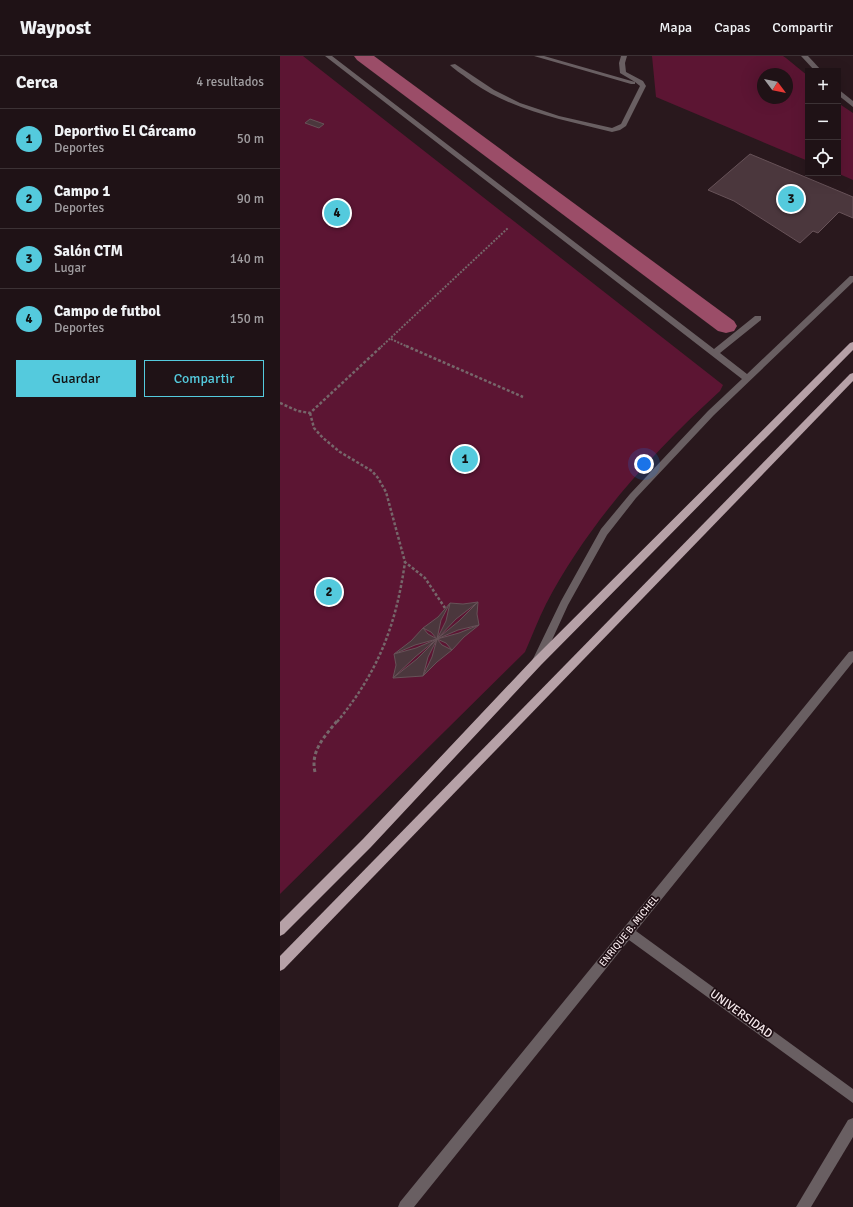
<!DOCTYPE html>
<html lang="es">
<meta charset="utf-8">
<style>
:root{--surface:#1f1216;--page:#271b1f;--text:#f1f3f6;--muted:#a19ea1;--line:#3c3235;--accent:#54cadd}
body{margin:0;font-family:Signika,sans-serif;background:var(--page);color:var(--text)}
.controls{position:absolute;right:12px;top:12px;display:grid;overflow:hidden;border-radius:0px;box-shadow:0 4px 16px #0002}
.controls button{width:36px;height:36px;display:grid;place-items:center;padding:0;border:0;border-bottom:1px solid var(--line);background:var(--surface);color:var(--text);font:20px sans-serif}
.compass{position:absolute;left:477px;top:12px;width:36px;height:36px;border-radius:50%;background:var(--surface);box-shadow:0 4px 16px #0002;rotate:122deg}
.you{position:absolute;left:364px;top:408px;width:14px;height:14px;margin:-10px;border:3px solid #fff;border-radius:50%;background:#1a73e8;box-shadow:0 0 0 6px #1a73e833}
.badge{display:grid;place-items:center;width:26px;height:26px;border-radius:50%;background:var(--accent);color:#111;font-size:13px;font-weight:700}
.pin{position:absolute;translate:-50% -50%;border:2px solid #fff;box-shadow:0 1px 4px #0006}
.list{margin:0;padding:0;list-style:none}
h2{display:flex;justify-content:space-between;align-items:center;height:52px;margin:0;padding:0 16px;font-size:17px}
h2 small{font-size:13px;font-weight:400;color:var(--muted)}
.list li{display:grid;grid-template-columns:26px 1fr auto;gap:12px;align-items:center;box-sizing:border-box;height:60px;padding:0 16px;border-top:1px solid var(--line)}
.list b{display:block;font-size:15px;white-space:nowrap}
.list p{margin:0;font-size:13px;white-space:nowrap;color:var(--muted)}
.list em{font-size:13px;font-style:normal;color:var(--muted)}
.actions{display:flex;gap:8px;padding:12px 16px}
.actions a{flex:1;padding:9px 0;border:1px solid var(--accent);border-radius:0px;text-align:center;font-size:14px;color:var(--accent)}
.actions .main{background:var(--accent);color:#111}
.icon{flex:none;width:22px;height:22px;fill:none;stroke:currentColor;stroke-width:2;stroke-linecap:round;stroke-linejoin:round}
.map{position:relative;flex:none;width:573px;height:1151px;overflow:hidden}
header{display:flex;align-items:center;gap:24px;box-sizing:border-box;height:56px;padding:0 20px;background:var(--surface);border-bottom:1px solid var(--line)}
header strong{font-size:19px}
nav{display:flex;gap:22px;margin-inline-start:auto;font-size:14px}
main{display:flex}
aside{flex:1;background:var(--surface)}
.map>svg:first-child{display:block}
.green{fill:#5c1533;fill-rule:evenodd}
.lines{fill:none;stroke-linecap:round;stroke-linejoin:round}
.canal{fill:#9b4d68;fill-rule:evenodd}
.building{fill:#4b373d;stroke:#675258}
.path-far2{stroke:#76666a;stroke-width:2;stroke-dasharray:2 1.5;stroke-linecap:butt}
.path-far1{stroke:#76666a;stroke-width:2.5;stroke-dasharray:3 2;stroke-linecap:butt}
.path{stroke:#76666a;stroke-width:3;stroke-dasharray:3.5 2.5;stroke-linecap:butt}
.minor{fill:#695f62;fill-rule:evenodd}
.major{fill:#b6a1a7;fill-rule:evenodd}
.labels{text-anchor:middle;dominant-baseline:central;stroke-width:3.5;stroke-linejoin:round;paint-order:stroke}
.street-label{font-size:10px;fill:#f7eaed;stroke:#1f0f14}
.near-street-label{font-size:12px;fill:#f7eaed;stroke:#1f0f14}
</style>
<header>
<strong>Waypost</strong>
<nav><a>Mapa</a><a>Capas</a><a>Compartir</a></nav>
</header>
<main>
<aside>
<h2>Cerca<small>4 resultados</small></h2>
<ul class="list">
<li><span class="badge">1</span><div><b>Deportivo El Cárcamo</b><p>Deportes</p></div><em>50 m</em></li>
<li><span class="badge">2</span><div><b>Campo 1</b><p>Deportes</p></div><em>90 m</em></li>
<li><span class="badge">3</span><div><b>Salón CTM</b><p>Lugar</p></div><em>140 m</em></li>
<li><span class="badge">4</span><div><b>Campo de futbol</b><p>Deportes</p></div><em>150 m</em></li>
</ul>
<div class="actions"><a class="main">Guardar</a><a>Compartir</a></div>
</aside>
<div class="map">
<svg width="573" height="1151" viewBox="0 0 573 1151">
<rect width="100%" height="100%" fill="#29181d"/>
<g class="green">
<path d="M0 0H23L443 329 440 335C372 397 309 466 266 548 258 564 252 580 245 596L0 838Z"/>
<path d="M372 0H503L506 2 528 20V105L376 41ZM483 18H507V42H483Z"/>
<polygon points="558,47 573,57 573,124 557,117 558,117"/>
</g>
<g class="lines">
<polygon class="canal" points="74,0 94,0 454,265 457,270 454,275 446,277 438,275 77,4"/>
</g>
<g class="building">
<polygon points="30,63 44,68 39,72 25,67"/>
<polygon points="470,98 573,141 573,162 559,156 538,177 533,175 520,187 454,145 428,134"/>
<polygon points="198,546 197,558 199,569 178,574 157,583 179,565"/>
<polygon points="198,546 176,563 157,583 166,565 170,547 183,548"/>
<polygon points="170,547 161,564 157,583 151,576 143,572 158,561"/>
<polygon points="199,569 184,581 172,594 166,587 157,583 179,577"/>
<polygon points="143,572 148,578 157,583 135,589 114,598 131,585"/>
<polygon points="157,583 162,589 172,594 157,606 143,620 152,601"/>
<polygon points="157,583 148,601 143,620 113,622 137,603"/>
<polygon points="157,583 135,601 113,622 116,609 114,598 136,592"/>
</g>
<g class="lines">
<g class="path-far2">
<polyline points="111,283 128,291"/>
<polyline points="101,291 228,172"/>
</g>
<g class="path-far1">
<polyline points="126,290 243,341"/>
<polyline points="0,347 18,355 30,357 102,290"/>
<polyline points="30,357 34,372 43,382 60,396 92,415 98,422 106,436 125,506 145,522 165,552"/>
<path d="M57 666C98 616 116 570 125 506"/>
</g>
<path class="path" d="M35 716C30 695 45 680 57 665"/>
<g class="minor">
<polygon points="45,0 52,0 434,293 475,260 481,260 481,264 440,297 467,318 570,220 573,220 573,226 434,359 356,442 327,479 288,549 261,608 257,609 253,608 252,605 281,545 321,473 350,438 428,355 462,323"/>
<path d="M254 0H264L355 26 340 17 339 7 341 0H347L345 7 346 16 363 25 366 30 346 70 340 74 332 76C283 64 234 55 192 26 185 20 176 15 170 9L175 8 214 34 240 47 279 60 332 72 341 68 360 30 355 26V28H351Z"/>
<polygon points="521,0 528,0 542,15 535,15"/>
<polygon points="558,33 573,45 573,51 558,39"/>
<polygon points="573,595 573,606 356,875 573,1033 573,1047 349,884 134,1151 118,1151 120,1146 569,596"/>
<polygon points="573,1062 573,1081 531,1151 516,1151 568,1064"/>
</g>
<g class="major">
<polygon points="573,286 573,294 261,609 91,791 4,878 0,880 0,866 83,783 253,603 570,287"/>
<polygon points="573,317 573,325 4,913 0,915 0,900 570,318"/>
</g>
</g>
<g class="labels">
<g class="street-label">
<text transform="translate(349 875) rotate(-51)">ENRIQUE B. MICHEL</text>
</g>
<g class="near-street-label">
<text transform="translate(461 958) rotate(36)">UNIVERSIDAD</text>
</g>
</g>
</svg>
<div class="controls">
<button>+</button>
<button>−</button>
<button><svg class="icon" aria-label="locate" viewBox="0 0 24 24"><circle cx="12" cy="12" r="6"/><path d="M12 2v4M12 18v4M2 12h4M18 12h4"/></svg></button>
</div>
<svg class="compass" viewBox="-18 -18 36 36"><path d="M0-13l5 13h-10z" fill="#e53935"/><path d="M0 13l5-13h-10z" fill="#a19ea1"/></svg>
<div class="you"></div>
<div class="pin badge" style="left:185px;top:403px">1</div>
<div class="pin badge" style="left:49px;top:536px">2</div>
<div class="pin badge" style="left:511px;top:143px">3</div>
<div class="pin badge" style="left:57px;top:157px">4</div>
</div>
</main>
